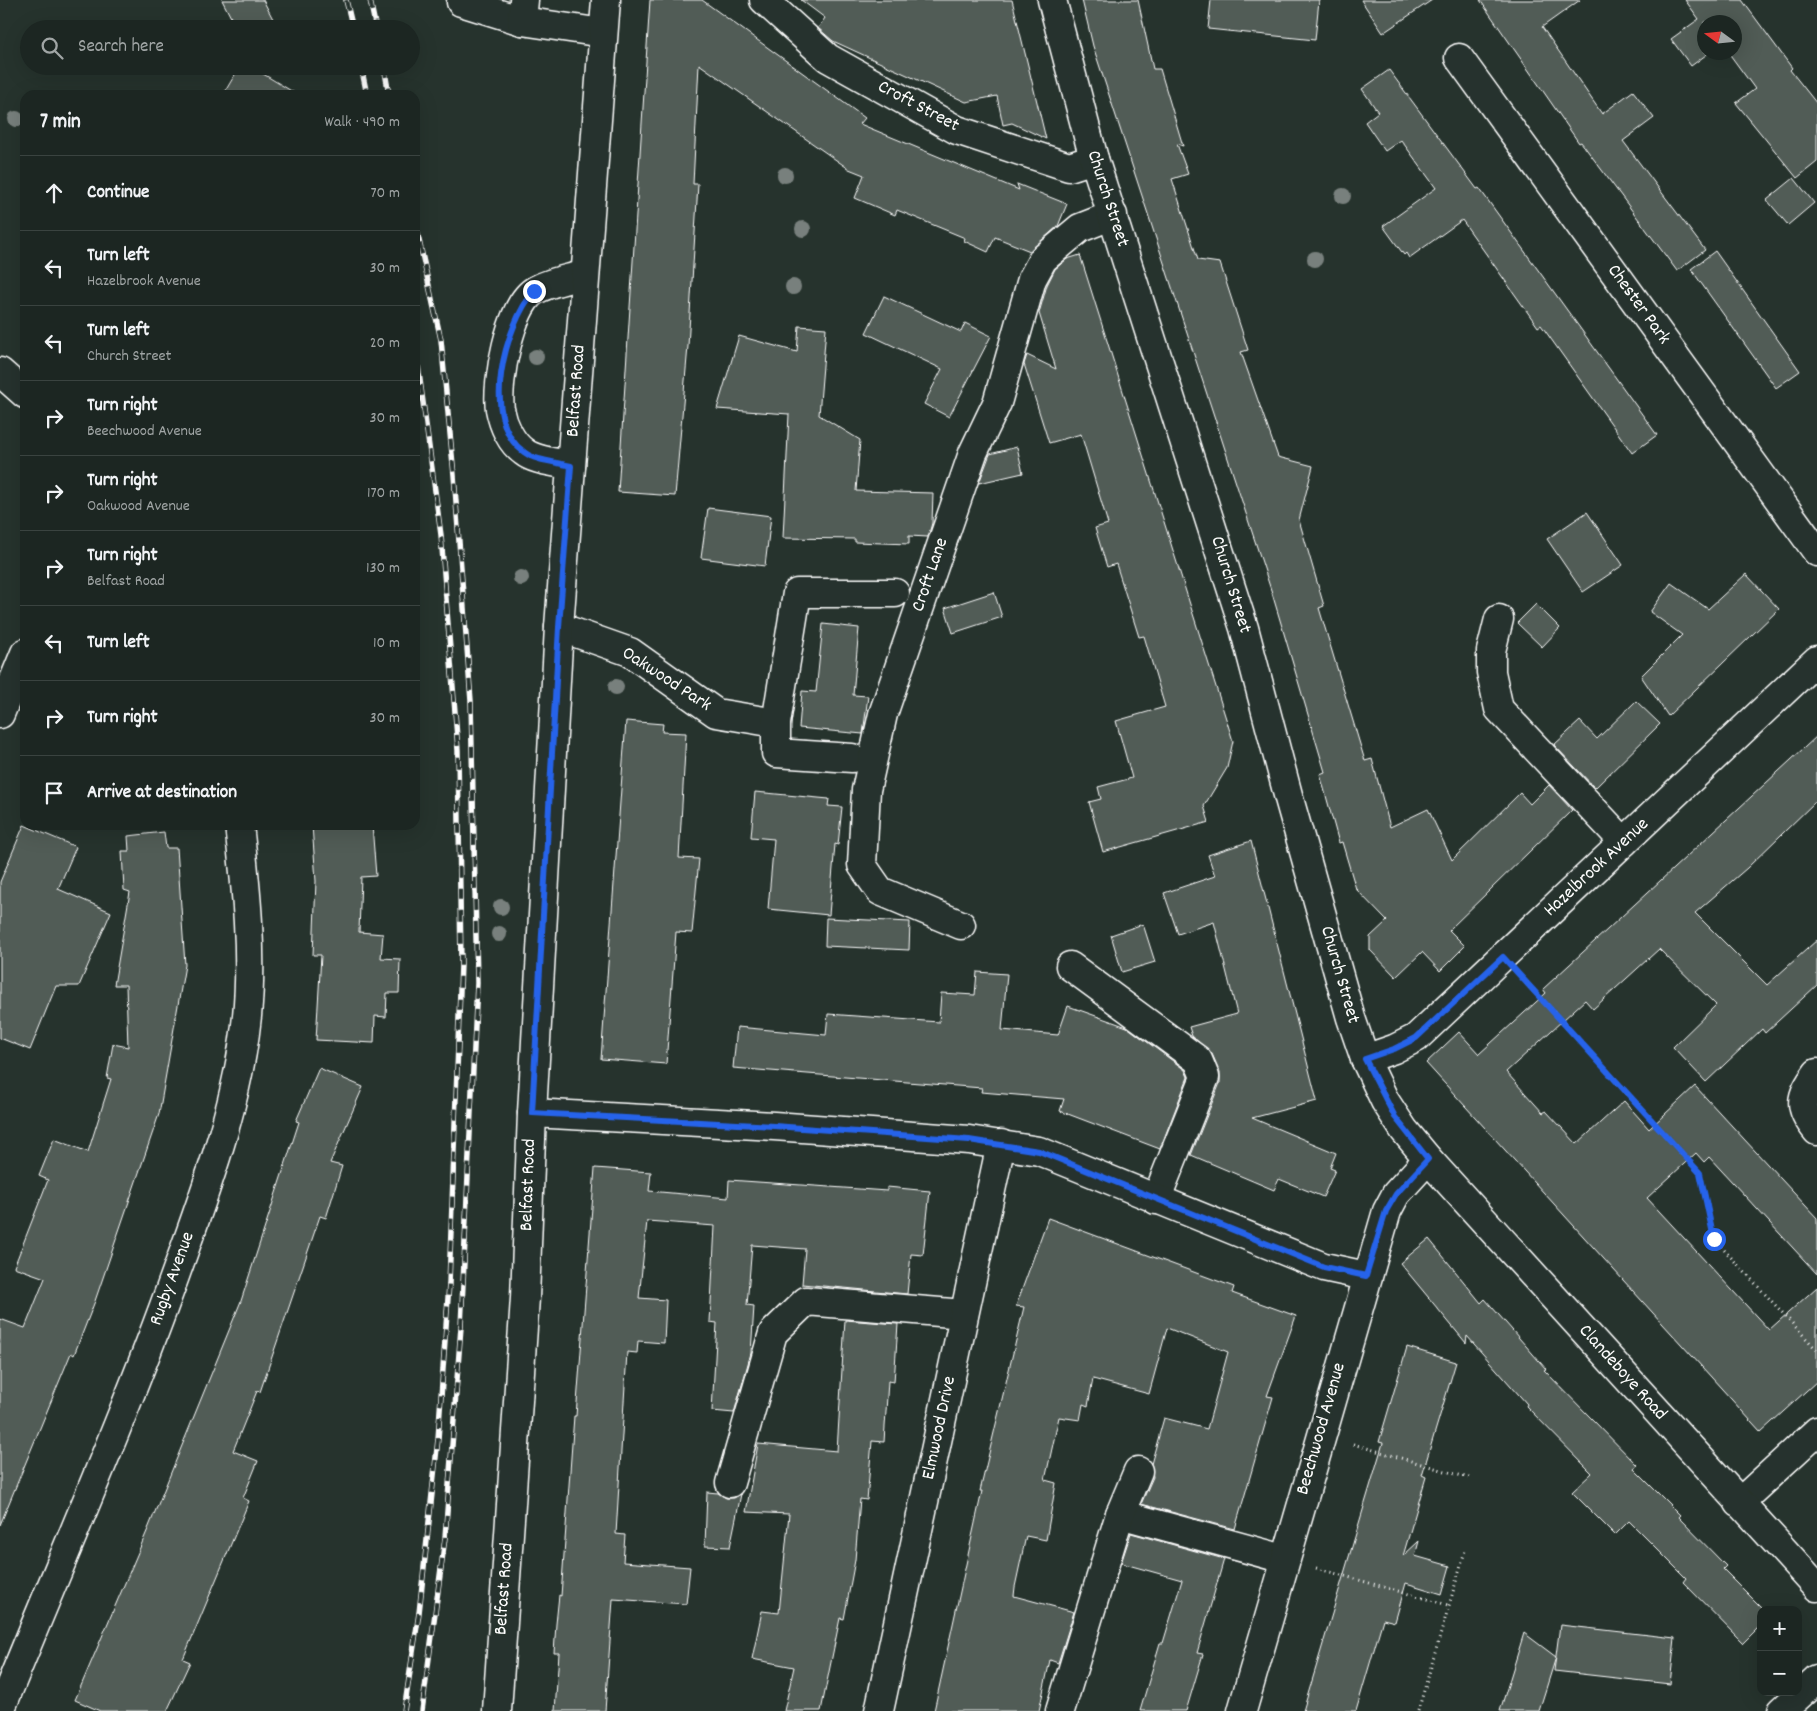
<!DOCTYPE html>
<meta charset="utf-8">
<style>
:root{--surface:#1c2622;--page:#252e2a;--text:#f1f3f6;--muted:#a0a5a5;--line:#3a4340}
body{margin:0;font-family:Dekko,sans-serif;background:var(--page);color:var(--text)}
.controls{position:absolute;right:15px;bottom:15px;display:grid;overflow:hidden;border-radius:10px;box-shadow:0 5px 20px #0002}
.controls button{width:45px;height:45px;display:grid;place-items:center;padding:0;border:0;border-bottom:1px solid var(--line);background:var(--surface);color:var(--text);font:25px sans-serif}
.compass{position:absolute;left:1697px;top:15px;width:45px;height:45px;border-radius:50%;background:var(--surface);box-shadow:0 5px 20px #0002;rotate:285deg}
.stop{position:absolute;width:15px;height:15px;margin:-11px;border:4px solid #2563eb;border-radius:50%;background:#fff}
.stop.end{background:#2563eb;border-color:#fff;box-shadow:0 1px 5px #0008}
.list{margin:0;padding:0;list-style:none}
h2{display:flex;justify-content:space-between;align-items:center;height:65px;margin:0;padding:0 20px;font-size:21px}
h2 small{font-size:16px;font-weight:400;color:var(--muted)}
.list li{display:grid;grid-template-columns:32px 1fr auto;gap:15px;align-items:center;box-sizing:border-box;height:75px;padding:0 20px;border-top:1px solid var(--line)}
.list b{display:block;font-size:19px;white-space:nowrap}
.list p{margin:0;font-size:16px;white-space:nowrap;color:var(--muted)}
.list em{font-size:16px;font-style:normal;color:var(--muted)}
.icon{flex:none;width:28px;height:28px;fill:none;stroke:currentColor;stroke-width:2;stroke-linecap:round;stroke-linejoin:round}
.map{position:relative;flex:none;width:1817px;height:1711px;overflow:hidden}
.search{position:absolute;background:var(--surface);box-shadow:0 5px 20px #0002;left:20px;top:20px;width:400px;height:55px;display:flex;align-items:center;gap:12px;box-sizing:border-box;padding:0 18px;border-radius:28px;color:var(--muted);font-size:19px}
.panel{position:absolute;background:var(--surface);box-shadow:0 5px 20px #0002;left:20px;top:90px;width:400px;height:740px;border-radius:15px}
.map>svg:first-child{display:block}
.building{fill:#515c57;stroke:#fff}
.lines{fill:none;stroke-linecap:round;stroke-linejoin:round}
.minor-casing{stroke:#fff;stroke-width:31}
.major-casing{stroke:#fff;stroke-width:31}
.path{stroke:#fff;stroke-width:3;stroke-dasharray:1 4;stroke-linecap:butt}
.minor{stroke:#26332d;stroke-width:28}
.major{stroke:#26332d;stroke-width:28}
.rail-casing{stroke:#fff;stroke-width:5.5}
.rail{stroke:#26332d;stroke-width:4;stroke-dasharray:11;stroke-linecap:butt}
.tree{fill:#78807d}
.route{stroke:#2563eb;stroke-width:6}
.labels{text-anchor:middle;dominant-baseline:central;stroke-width:4.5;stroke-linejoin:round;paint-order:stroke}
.street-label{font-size:19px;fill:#fff;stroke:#26332d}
</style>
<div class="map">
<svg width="1817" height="1711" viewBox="0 0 1817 1711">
<rect width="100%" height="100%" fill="#26332d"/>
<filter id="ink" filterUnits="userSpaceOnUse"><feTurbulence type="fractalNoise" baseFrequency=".02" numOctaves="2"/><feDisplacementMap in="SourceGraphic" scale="10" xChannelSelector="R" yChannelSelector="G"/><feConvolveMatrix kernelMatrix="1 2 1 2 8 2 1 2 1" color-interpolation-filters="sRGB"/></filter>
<g filter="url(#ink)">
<g class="building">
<polygon points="222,0 263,0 273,19 254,29 237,29"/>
<polygon points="650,0 702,0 865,118 860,124 1019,190 1017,184 1067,204 1058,226 1030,251 995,237 988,252 964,241 965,238 897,210 895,215 855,198 864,175 849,169 699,64 693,184 698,184 688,346 675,496 618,492"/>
<polygon points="801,0 1012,0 1046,139 1012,123 1003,125 997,96 966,102 833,41 818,28 825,18"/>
<polygon points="1082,0 1138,0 1153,69 1160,69 1183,146 1177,144 1188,174 1172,179 1198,260 1220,263 1248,350 1241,352 1278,457 1313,466 1299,520 1324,606 1319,608 1365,761 1372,759 1390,827 1428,809 1452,860 1520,793 1530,804 1549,785 1572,810 1449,930 1465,946 1440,971 1422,952 1396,977 1370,950 1370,937 1387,921 1356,889 1342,842 1339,843 1320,774 1325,772 1272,593 1093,46"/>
<polygon points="1211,0 1319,0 1315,40 1208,29"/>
<polygon points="1361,0 1432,0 1383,33"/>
<polygon points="1480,0 1580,0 1542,27 1602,114 1633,91 1654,118 1623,141 1705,250 1677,271 1581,142 1579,143"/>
<polygon points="1685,0 1742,0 1792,68 1790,70 1817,104 1817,162 1797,178 1736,103 1755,89 1728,52 1734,52 1734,22 1704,22 1704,52 1710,52 1691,66 1671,39 1699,19"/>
<polygon points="240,66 250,66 298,95 223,95"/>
<polygon points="1389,70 1477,189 1479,188 1657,435 1632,453 1541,325 1538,327 1462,220 1409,258 1406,253 1404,255 1383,226 1436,188 1401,140 1385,151 1365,122 1378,112 1362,89"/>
<polygon points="1794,178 1814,203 1788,225 1767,200"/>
<polygon points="1715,251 1800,371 1776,388 1691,269"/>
<polygon points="1080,255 1233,741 1227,768 1204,806 1209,822 1103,852 1089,802 1101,799 1098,787 1132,778 1116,721 1165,707 1144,636 1139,637 1116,564 1107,567 1095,528 1108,524 1081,434 1049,443 1024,364 1027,355 1056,369 1039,313 1047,285 1055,269 1067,259"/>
<polygon points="884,296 961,332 965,323 991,336 949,417 924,404 942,369 866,333"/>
<polygon points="799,326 826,328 819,415 860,440 856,491 933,493 932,523 928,537 909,536 909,544 855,542 855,539 783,538 789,414 717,409 739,336 797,352"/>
<polygon points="1017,447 1023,473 979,483 990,454"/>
<polygon points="708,508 771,516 765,566 701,558"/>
<polygon points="1587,512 1623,565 1583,592 1547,539"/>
<polygon points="1746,574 1779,609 1668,716 1641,676 1682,635 1650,612 1671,583 1708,609"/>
<polygon points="994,592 1002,617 953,633 945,608"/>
<polygon points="1536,604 1560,628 1542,647 1517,623"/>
<polygon points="823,624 859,628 853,695 868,696 863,734 799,728 802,691 816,692"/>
<polygon points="1636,701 1660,724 1595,788 1554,745 1580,721 1597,739"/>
<polygon points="626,721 663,724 662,732 686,733 679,858 699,859 692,933 676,932 666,1064 601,1059"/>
<polygon points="1817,736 1817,800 1747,868 1695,913 1767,985 1817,940 1817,985 1765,1033 1762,1029 1706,1082 1673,1047 1716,1005 1659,949 1593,1009 1585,1000 1506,1072 1543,1113 1546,1111 1577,1144 1624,1101 1649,1129 1695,1086 1817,1218 1817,1274 1709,1157 1704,1162 1696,1153 1647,1198 1769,1330 1817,1287 1817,1381 1761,1432 1426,1063 1459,1032 1479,1054 1546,993 1543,989"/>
<polygon points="755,792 829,799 828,806 842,807 838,845 835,844 829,915 768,909 774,839 751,837"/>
<polygon points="24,825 76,847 58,889 111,912 79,986 56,986 30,1050 0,1038 0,882"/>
<polygon points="312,825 372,825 376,876 361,877 359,932 383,934 381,958 400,959 399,993 387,993 386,1017 375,1016 374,1043 316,1040 321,955 313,955 316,881"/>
<polygon points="164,832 166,848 177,848 185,965 159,1114 95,1301 74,1355 71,1353 0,1525 0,1319 25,1328 45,1278 14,1267 48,1180 39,1176 54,1139 88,1152 111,1079 107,1078 113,1044 128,1047 126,985 114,985 130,892 124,890 122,851 129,851 128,836"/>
<polygon points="1251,841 1317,1101 1252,1118 1336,1153 1330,1168 1335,1170 1323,1197 1279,1179 1274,1190 1191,1155 1220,1083 1220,1072 1212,1054 1192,1036 1189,1027 1237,1014 1214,922 1178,934 1164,893 1215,876 1208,855"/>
<polygon points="826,918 910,922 909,950 825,946"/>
<polygon points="1143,924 1155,962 1122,972 1111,935"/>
<polygon points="977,972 1007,974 1002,1030 1058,1035 1068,1006 1127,1027 1185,1070 1188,1077 1160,1149 1060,1111 1064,1099 981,1092 982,1088 733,1068 737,1027 826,1035 828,1014 939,1022 941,993 975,995"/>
<polygon points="319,1068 363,1087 330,1163 342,1166 326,1218 320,1216 260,1392 257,1391 233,1451 258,1461 243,1498 249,1501 183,1659 190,1662 167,1711 100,1711 75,1700 148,1529 241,1301 299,1122 296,1121"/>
<polygon points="595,1168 651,1172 649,1191 728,1198 729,1180 887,1191 887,1187 930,1191 923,1255 911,1254 907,1294 802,1284 805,1249 752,1245 747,1305 754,1306 751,1353 734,1413 712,1411 717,1323 710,1322 715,1226 647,1221 639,1298 666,1300 664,1343 638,1341 637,1353 627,1352 616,1534 625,1535 623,1562 690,1567 686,1604 613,1599 605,1711 555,1711 559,1653 554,1653 556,1624 559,1595 561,1596 574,1416 576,1416"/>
<polygon points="1048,1218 1234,1287 1232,1293 1296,1316 1267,1396 1273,1397 1235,1529 1141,1504 1153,1477 1151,1464 1164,1418 1207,1429 1228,1352 1167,1328 1149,1394 1093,1379 1088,1406 1083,1404 1080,1420 1059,1417 1045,1480 1056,1483 1046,1540 1026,1536 1015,1587 1014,1596 1074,1612 1058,1663 1050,1660 1039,1711 934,1711 982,1491 980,1491 1024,1307 1016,1306"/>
<polygon points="1429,1239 1481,1303 1485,1299 1546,1369 1544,1370 1637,1465 1634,1469 1680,1515 1678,1517 1726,1566 1723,1569 1761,1607 1761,1625 1743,1643 1683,1582 1686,1578 1629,1521 1615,1535 1572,1492 1592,1473 1526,1406 1527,1404 1467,1336 1466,1343 1400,1263"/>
<polygon points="845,1320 898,1324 894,1382 888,1381 884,1442 872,1441 867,1500 860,1499 855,1560 844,1619 840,1618 821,1711 784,1711 794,1667 752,1659 762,1611 779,1613 789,1514 746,1512 758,1444 837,1451"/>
<polygon points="1407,1347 1456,1362 1422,1475 1426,1477 1403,1556 1419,1541 1415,1556 1450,1566 1442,1594 1406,1583 1395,1622 1383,1619 1356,1711 1303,1711 1383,1443 1379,1442"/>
<polygon points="707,1492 718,1493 726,1498 734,1498 741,1494 730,1547 705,1546"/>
<polygon points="1131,1533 1224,1559 1197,1653 1203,1654 1186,1711 1140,1711 1160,1643 1163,1643 1182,1580 1121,1563"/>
<polygon points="1560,1625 1675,1638 1670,1684 1554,1671"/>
<polygon points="1524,1633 1556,1657 1539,1711 1500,1711"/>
</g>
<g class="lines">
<defs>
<g id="minor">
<polyline points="462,0 461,2 522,21"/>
<polyline points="524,0 522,21 603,33"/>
<polyline points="764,0 828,58 957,130 1069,167 1094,159"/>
<polyline points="1459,58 1817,552"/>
<polyline points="0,372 25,394"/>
<path d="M571 466C557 462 535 461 524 452 511 443 503 425 500 409 496 383 510 306 534 291 548 282 570 279 585 274"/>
<polyline points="1499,619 1491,651 1491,672 1499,709 1624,842"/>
<polyline points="559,627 630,652 716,713 776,723"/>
<polyline points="0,714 25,653"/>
<polyline points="852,758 776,753 776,723 797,593 895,593"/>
<polyline points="961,925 880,891 862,865 866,790 883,714 973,453 997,403 1032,279 1043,259 1080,228 1113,215"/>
<polyline points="1070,966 1198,1060 1205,1077 1156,1200"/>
<polyline points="1365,1059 1394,1049 1416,1038 1817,660"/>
<path d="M1817 1073C1800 1097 1797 1107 1817 1131"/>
<polyline points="532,1113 774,1126 969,1140 1039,1151 1324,1267 1366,1276"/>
<polyline points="730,1483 773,1333 806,1301 964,1314"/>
<polyline points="1739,1503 1817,1431"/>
<polyline points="1120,1514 1284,1559"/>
<path d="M0 1711C59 1565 123 1421 176 1273 206 1189 238 1105 247 1016 253 954 246 887 239 825"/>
<polyline points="879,1711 1001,1144"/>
<polyline points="1060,1711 1120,1514 1138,1471"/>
<polyline points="1242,1711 1387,1211 1396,1194 1428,1159"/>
<polyline points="1782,1711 1817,1679"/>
</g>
<g id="major">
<polyline points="1052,0 1094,159 1244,628 1288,795 1351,1018 1365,1059 1385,1101 1404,1130 1428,1159 1817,1587"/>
<polyline points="497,1711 525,1298 532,1113 559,627 606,0"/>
</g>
</defs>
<use href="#minor" class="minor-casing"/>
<use href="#major" class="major-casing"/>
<g class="path">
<polyline points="1523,979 1700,1173 1714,1239 1817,1350"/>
<polyline points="1353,1444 1469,1478"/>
<polyline points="1316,1568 1448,1605"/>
<polyline points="1418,1711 1465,1551"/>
</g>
<use href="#minor" class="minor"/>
<use href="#major" class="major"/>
<defs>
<g id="rail">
<polyline points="346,0 353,29"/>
<polyline points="370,0 376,29"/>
<polyline points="361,66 367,95"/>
<polyline points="384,66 389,95"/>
<polyline points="415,222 441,340 454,475 471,701 477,983 461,1327 445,1538 422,1711"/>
<polyline points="404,1711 419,1613 438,1439 449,1284 461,964 458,750 441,535 415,343"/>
</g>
</defs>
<use href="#rail" class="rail-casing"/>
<use href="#rail" class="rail"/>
</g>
<g class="tree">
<circle cx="16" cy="119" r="8"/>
<circle cx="785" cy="175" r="8"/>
<circle cx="1343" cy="196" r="8"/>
<circle cx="803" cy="229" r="8"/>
<circle cx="1315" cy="259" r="8"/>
<circle cx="793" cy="287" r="8"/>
<circle cx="536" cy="357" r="8"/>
<circle cx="521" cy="578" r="8"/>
<circle cx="616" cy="687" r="8"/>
<circle cx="501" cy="907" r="8"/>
<circle cx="499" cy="934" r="8"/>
</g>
</g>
<g class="lines" filter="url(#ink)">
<path class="route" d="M534 291C505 326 479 420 524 452 535 461 557 462 571 466L559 627 532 1113 774 1126 969 1140 1039 1151 1324 1267 1366 1276 1386 1211 1396 1194 1428 1159 1395 1117 1365 1059 1394 1049 1416 1038 1503 957 1700 1173 1714 1239"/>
</g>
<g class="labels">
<g class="street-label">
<text transform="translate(918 107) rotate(28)">Croft Street</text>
<text transform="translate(1107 199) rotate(72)">Church Street</text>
<text transform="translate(1638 305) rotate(54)">Chester Park</text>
<text transform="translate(577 391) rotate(-86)">Belfast Road</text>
<text transform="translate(931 575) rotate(-71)">Croft Lane</text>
<text transform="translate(1230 585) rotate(73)">Church Street</text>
<text transform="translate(666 680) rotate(33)">Oakwood Park</text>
<text transform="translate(1597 868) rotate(-43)">Hazelbrook Avenue</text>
<text transform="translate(1339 975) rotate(74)">Church Street</text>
<text transform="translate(529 1185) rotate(-88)">Belfast Road</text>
<text transform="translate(173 1279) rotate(-70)">Rugby Avenue</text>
<text transform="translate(1622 1373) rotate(48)">Clandeboye Road</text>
<text transform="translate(940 1428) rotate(-78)">Elmwood Drive</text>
<text transform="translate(1322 1429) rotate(-74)">Beechwood Avenue</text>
<text transform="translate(505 1589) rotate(-86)">Belfast Road</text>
</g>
</g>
</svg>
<div class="controls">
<button>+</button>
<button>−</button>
</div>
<svg class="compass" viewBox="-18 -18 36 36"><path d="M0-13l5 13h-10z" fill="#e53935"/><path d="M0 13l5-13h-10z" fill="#a0a5a5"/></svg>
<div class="stop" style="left:1714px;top:1239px"></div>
<div class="stop end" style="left:534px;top:291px"></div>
<div class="search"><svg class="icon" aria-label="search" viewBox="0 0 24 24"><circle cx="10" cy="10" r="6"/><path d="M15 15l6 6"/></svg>Search here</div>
<section class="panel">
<h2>7 min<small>Walk · 490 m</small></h2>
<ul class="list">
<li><svg class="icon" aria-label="ahead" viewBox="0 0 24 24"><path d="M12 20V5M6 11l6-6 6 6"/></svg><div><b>Continue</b></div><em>70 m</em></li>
<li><svg class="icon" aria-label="left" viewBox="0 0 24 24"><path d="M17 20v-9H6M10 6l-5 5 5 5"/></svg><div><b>Turn left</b><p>Hazelbrook Avenue</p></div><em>30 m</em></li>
<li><svg class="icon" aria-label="left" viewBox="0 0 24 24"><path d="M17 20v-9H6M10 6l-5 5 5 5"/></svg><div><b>Turn left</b><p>Church Street</p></div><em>20 m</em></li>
<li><svg class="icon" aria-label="right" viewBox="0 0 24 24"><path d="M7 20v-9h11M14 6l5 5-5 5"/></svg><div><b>Turn right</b><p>Beechwood Avenue</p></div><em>30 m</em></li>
<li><svg class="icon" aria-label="right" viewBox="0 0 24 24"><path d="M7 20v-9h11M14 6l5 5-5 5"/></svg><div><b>Turn right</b><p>Oakwood Avenue</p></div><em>170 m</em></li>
<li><svg class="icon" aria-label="right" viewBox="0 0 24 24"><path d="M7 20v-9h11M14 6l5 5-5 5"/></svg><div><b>Turn right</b><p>Belfast Road</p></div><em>130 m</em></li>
<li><svg class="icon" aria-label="left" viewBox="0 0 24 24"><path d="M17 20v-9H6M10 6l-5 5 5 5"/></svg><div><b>Turn left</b></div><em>10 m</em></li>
<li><svg class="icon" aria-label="right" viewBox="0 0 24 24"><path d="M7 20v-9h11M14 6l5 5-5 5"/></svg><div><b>Turn right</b></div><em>30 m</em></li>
<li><svg class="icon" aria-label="arrive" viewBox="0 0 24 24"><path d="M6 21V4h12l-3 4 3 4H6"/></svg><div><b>Arrive at destination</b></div></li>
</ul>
</section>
</div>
